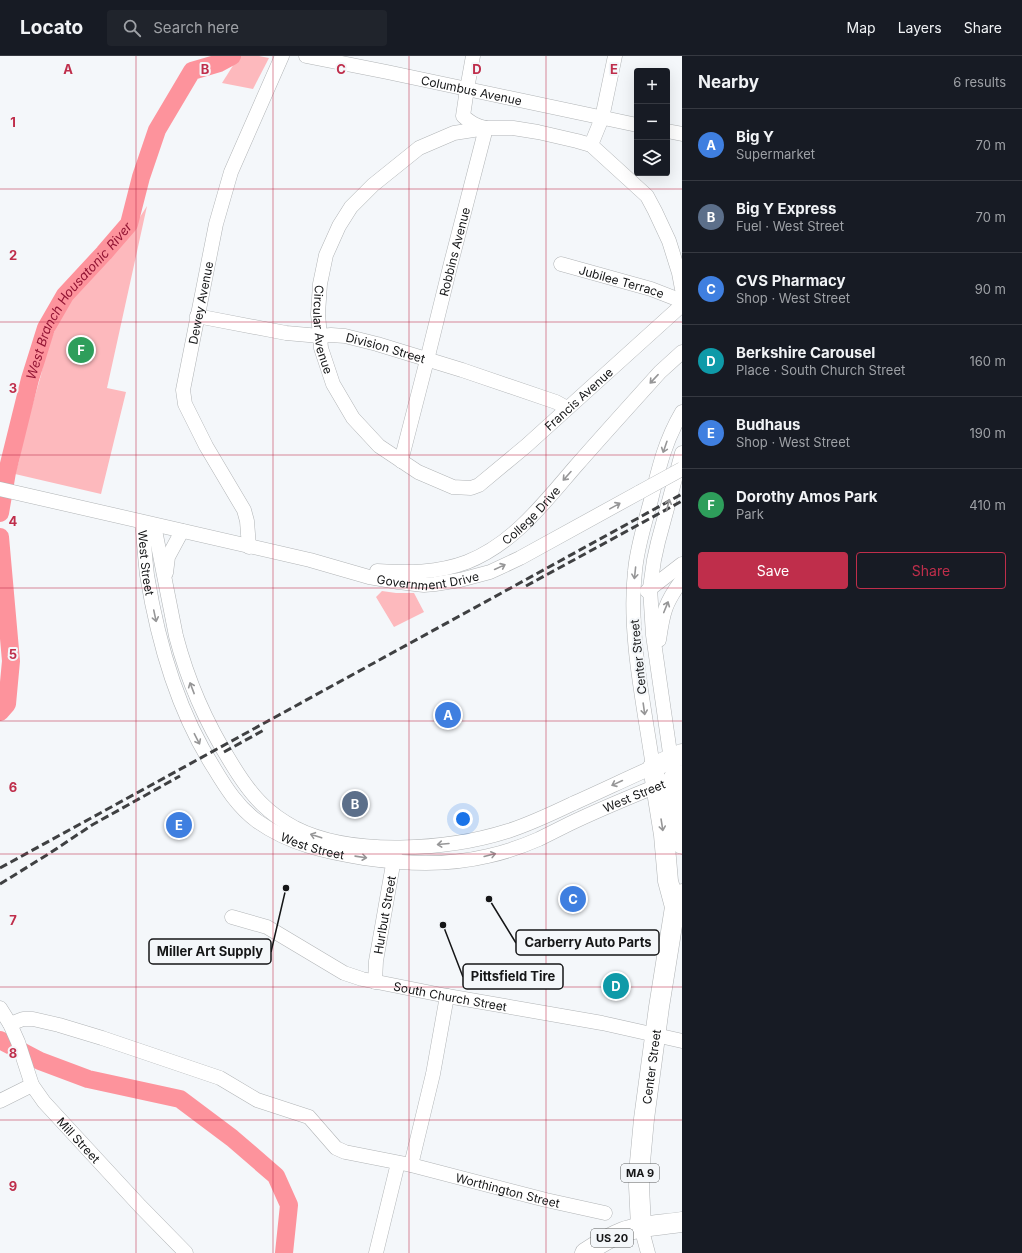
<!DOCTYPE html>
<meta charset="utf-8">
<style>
:root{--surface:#171b24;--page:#20242c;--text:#f1f3f6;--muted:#9ea1a6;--line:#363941;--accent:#bf2e4b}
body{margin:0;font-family:Inter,sans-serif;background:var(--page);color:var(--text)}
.controls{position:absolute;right:12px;top:12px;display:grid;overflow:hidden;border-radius:4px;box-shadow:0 4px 16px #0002}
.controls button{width:36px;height:36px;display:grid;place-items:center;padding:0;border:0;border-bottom:1px solid var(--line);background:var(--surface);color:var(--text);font:20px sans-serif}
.you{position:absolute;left:463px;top:763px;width:14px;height:14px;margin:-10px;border:3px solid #fff;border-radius:50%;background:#1a73e8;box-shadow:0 0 0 6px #1a73e833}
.badge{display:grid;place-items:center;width:26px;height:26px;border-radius:50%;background:var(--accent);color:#fff;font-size:13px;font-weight:700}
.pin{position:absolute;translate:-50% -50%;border:2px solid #fff;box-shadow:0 1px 4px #0006}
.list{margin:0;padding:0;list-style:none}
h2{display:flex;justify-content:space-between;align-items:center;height:52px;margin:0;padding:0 16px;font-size:17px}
h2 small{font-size:13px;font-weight:400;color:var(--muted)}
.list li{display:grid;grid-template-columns:26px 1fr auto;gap:12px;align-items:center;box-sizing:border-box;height:72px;padding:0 16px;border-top:1px solid var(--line)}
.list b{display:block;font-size:15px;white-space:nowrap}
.list p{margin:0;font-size:13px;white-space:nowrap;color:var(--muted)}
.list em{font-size:13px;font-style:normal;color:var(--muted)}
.actions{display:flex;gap:8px;padding:12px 16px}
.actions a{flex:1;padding:9px 0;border:1px solid var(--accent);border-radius:4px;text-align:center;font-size:14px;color:var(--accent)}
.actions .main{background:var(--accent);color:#fff}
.icon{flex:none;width:22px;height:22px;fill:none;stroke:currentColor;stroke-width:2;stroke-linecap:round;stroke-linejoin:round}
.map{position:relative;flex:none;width:682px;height:1197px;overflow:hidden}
header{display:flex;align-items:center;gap:24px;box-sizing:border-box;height:56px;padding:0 20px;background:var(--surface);border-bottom:1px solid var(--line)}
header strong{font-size:19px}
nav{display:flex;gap:22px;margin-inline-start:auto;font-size:14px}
.search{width:280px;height:36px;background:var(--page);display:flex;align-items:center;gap:10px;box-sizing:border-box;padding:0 14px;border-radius:4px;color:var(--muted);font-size:15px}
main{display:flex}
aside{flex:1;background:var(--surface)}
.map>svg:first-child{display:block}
.park{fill:#fdb9bd}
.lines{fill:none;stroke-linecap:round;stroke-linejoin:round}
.river{stroke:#fd939c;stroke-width:18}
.minor-casing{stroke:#b1b4b6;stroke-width:15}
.highway-casing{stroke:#b1b4b6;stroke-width:21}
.minor{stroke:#fff;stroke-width:14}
.highway{stroke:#fff;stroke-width:20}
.rail{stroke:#3f4042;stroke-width:3;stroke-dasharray:8 4;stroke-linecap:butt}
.minor-bridge-casing{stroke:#b1b4b6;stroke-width:15;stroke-linecap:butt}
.minor-bridge{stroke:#fff;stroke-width:14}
.oneway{stroke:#969697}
.grid{fill:none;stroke:#bf2e4b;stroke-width:1;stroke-opacity:0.55}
.labels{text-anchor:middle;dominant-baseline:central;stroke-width:4;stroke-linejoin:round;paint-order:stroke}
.shield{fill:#f4f7fa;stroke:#585a5b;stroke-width:1}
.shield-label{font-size:11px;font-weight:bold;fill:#151617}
.street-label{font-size:12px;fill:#151617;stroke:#f4f7fa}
.water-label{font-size:13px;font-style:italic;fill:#931534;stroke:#f4f7fa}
.grid-label{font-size:13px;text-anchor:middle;font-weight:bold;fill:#bf2e4b;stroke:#f4f7fa;stroke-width:4;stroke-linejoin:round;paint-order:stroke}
.leader{fill:none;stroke:#151617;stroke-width:1.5}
.callout-dot{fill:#151617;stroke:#f4f7fa;stroke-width:1.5}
.callout{fill:#f4f7fa;stroke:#151617;stroke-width:1.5}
.callout-label{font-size:13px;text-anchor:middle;font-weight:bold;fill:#151617}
</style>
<header>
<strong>Locato</strong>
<div class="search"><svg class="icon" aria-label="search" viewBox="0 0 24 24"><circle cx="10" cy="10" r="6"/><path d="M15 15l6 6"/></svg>Search here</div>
<nav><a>Map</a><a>Layers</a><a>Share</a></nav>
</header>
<main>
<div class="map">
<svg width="682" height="1197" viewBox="0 0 682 1197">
<rect width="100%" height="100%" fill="#f4f7fa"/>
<g class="park">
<polygon points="239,0 259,0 269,2 253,33 222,27"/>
<polygon points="147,150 107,332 126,336 101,438 15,418 19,405 23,382 41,319 46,296 63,254 78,232 101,211 118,193 133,172"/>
<polygon points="382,535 396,537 414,537 424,556 394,571 376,541"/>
</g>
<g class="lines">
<g class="river">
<path id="s1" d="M0 457 7 416 30 323 46 272 65 239 104 197 129 168 141 121 157 74 192 15 219 7 232 0"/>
<polyline points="0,481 11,605 7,648 0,656"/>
<polyline points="0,984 40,1005 88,1023 180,1043 232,1082 276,1120 289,1149 284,1197"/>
</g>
<defs>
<g id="minor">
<path id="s2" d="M306 0 387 16 637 69"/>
<polyline points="667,75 682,78"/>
<polyline points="591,89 602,62 615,0"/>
<path id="s3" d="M561 208 651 233 682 245"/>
<path id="s4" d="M682 233 679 217 669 185 655 155 647 140 591 89 577 85 538 76 513 72H486L454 77 419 92 373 129 351 151 339 170 326 199 320 228 318 258 321 292 333 328 353 362 379 390 418 416 453 431 471 432 479 429 526 390 682 249"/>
<path id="s5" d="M197 260 286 277 320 280 331 279 345 280 377 288 462 314 556 346 567 352"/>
<path id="s6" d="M401 405 427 304 451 207 486 72C476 70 471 67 463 60L467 33 473 0"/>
<path id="s7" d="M0 433 310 504 369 521 398 526 424 529 435 528 460 524 490 516 520 502 640 436"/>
<path id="s8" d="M142 466C144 484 145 502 147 519 158 587 177 654 214 712 226 732 238 751 257 765 289 788 326 796 364 802 406 808 446 810 488 800 506 796 523 790 539 783 549 778 559 773 569 768 600 753 632 740 664 727"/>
<path d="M154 469 176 580C188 626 205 665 230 705 239 720 250 737 263 749 272 758 284 766 295 772 352 801 448 794 508 775 530 768 551 758 572 748 599 736 626 723 653 711 644 649 628 577 635 515 637 491 645 467 651 444 659 411 665 385 682 356"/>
<path id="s9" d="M249 491 247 465 244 454 206 390 185 348 183 334 216 168 231 116 282 0"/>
<path id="s10" d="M377 515C407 517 438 517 467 506 513 488 544 447 575 411 603 379 632 347 660 316L682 296"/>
<polyline points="166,517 168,501 182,475"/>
<polyline points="647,535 682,508"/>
<path d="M659 584C663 556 665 547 682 524"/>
<polyline points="672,711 653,579 650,532 654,504 658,486 682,397"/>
<path id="s11" d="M232 861 267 871 344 917 362 923 447 940 602 967 682 985"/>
<path id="s12" d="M375 926 376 905 395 797"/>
<path id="s13" d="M0 952 10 968 18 986 32 1029 44 1046 140 1150 186 1197"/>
<polyline points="10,968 23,963 33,963 59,969 102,982 220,1022 257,1044 309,1061 336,1092 345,1096 411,1109 433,1018 447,940"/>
<polyline points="0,1045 32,1029"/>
<path id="s14" d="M411 1109 546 1144 605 1157"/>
<polyline points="641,1171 648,1197"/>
<polyline points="376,1197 398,1107"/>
</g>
<g id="highway">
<polyline points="682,719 673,723 682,788"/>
<polyline points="675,851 668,825 664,779 653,711 682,698"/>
<path id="s15" d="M641 1171 639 1130 640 1106 644 1063 659 951 675 851 682 838"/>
<path d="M585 1197C597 1189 610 1181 623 1176 642 1169 663 1169 682 1166"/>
</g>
</defs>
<use href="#minor" class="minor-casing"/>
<use href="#highway" class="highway-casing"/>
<use href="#minor" class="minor"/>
<use href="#highway" class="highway"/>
<g class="rail">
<polyline points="526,530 682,445"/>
<polyline points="224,696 264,674"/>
<polyline points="0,812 682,438"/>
<polyline points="0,828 50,797 92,769 180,720"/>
</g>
<defs>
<polyline id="minor-bridge" points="640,436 682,413"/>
</defs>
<use href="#minor-bridge" class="minor-bridge-casing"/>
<use href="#minor-bridge" class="minor-bridge"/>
</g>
<defs><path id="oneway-shaft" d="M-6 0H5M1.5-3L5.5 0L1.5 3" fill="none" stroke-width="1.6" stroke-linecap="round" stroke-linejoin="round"/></defs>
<g class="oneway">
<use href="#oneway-shaft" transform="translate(654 323) rotate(133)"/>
<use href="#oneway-shaft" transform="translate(665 391) rotate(109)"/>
<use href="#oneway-shaft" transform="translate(567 420) rotate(132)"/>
<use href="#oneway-shaft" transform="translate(668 449) rotate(-76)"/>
<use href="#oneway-shaft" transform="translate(615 450) rotate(-29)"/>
<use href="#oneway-shaft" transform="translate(500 511) rotate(-25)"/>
<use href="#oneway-shaft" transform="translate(635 517) rotate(96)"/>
<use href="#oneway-shaft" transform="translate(666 551) rotate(-68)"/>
<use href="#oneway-shaft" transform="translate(155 560) rotate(78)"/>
<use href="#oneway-shaft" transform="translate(192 632) rotate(-111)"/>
<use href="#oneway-shaft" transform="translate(644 653) rotate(82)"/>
<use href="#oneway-shaft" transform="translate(197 683) rotate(63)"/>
<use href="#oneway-shaft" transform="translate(617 727) rotate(155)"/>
<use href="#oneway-shaft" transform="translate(662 769) rotate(81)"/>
<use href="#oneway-shaft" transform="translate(316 780) rotate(-162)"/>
<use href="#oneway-shaft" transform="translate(443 788) rotate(175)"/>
<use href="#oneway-shaft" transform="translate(490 799) rotate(-14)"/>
<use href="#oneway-shaft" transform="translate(361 801) rotate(8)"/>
</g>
<path class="grid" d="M136 0V1197M273 0V1197M409 0V1197M546 0V1197M0 133H682M0 266H682M0 399H682M0 532H682M0 665H682M0 798H682M0 931H682M0 1064H682"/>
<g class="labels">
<g class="shield">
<rect x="621" y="1108" width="38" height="18" rx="3"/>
<rect x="591" y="1173" width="42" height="18" rx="3"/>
</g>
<g class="shield-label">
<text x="640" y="1117">MA 9</text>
<text x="612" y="1182">US 20</text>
</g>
<g class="street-label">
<text stroke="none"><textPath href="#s2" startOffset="169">Columbus Avenue</textPath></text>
<text stroke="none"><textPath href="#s6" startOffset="216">Robbins Avenue</textPath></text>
<text stroke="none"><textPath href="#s3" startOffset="63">Jubilee Terrace</textPath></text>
<text stroke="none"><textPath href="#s9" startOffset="262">Dewey Avenue</textPath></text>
<text stroke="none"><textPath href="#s4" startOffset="573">Circular Avenue</textPath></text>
<text stroke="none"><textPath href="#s5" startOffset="192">Division Street</textPath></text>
<text stroke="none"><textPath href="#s4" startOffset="950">Francis Avenue</textPath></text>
<text stroke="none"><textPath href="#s10" startOffset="171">College Drive</textPath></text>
<text stroke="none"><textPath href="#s8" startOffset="41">West Street</textPath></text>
<text stroke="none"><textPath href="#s7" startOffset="439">Government Drive</textPath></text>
<text transform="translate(638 601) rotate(-96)">Center Street</text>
<text stroke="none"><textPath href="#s8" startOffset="725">West Street</textPath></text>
<text stroke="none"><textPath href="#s8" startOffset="389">West Street</textPath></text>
<text stroke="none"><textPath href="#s12" startOffset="68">Hurlbut Street</textPath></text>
<text stroke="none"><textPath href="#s11" startOffset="235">South Church Street</textPath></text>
<text stroke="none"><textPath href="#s15" startOffset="161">Center Street</textPath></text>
<text stroke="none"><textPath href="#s13" startOffset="156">Mill Street</textPath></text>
<text stroke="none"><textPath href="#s14" startOffset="100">Worthington Street</textPath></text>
</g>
<g class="water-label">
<text stroke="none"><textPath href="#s1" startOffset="231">West Branch Housatonic River</textPath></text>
</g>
</g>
<g class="grid-label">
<text x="68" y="18">A</text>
<text x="205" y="18">B</text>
<text x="341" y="18">C</text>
<text x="477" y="18">D</text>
<text x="614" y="18">E</text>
<text x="13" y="71">1</text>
<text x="13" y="204">2</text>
<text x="13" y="337">3</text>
<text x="13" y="470">4</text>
<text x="13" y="603">5</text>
<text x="13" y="736">6</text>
<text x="13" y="869">7</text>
<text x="13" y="1002">8</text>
<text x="13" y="1135">9</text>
</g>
<path class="leader" d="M489 843L516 887M286 832L271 896M443 869L463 921"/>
<g class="callout-dot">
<circle cx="489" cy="843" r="4"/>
<circle cx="286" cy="832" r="4"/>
<circle cx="443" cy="869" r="4"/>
</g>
<g class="callout">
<rect x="516" y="874" width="143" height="25" rx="4"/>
<rect x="149" y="883" width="122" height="25" rx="4"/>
<rect x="463" y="908" width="100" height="25" rx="4"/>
</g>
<g class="callout-label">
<text x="588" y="891">Carberry Auto Parts</text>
<text x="210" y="900">Miller Art Supply</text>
<text x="513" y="925">Pittsfield Tire</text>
</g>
</svg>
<div class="controls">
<button>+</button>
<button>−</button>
<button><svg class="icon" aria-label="layers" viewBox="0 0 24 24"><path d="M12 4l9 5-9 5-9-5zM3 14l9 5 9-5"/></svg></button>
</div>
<div class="you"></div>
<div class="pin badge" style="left:448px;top:659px;background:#3f7fe0">A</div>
<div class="pin badge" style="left:355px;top:748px;background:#5c6f8a">B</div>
<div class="pin badge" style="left:573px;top:843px;background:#3f7fe0">C</div>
<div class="pin badge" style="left:616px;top:930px;background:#0f9aa8">D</div>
<div class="pin badge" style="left:179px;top:769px;background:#3f7fe0">E</div>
<div class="pin badge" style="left:81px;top:294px;background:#2e9e5b">F</div>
</div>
<aside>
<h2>Nearby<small>6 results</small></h2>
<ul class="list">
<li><span class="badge" style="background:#3f7fe0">A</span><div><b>Big Y</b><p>Supermarket</p></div><em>70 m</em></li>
<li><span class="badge" style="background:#5c6f8a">B</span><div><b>Big Y Express</b><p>Fuel · West Street</p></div><em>70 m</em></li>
<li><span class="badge" style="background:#3f7fe0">C</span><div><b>CVS Pharmacy</b><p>Shop · West Street</p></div><em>90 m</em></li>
<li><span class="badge" style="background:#0f9aa8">D</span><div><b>Berkshire Carousel</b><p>Place · South Church Street</p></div><em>160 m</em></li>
<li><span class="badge" style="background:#3f7fe0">E</span><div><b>Budhaus</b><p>Shop · West Street</p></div><em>190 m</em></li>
<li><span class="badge" style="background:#2e9e5b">F</span><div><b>Dorothy Amos Park</b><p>Park</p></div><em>410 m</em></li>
</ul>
<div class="actions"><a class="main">Save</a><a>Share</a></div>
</aside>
</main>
